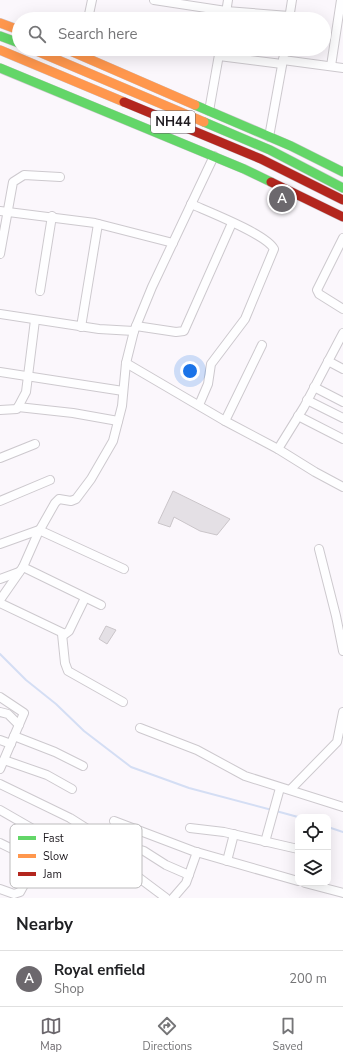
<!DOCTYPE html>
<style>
:root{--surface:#fff;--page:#f2f2f2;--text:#202124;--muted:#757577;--line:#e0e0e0;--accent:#6c686d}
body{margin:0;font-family:"Nunito Sans",sans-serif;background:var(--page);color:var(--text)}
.controls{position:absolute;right:12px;bottom:12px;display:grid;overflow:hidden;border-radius:8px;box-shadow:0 4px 16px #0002}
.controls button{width:36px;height:36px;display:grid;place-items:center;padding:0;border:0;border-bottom:1px solid var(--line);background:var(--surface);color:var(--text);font:20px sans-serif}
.you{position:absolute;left:190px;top:371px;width:14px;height:14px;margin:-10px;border:3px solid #fff;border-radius:50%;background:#1a73e8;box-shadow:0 0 0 6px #1a73e833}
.badge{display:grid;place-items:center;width:26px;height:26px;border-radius:50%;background:var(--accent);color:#fff;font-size:13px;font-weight:700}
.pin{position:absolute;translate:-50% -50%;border:2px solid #fff;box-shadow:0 1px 4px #0006}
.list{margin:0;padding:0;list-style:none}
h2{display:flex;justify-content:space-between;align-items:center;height:52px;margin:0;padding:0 16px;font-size:17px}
h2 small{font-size:13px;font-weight:400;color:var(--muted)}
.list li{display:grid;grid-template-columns:26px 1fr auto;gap:12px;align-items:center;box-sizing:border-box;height:56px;padding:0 16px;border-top:1px solid var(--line)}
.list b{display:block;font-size:15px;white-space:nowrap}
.list p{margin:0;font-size:13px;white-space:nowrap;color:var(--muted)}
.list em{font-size:13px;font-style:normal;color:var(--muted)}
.icon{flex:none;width:22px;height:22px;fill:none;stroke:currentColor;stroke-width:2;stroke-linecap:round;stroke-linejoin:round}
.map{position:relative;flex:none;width:343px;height:898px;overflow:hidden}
.search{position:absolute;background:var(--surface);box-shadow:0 4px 16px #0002;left:12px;right:12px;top:12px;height:44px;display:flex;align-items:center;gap:10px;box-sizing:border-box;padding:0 14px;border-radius:22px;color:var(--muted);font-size:15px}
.sheet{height:108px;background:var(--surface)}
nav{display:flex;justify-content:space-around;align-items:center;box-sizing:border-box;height:56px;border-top:1px solid var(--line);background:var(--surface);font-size:11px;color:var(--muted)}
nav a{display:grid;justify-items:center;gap:2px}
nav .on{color:var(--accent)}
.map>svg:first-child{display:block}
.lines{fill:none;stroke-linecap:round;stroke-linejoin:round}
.stream{stroke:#d4def4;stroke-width:2}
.building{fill:#e4e0e5;stroke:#cac5c9}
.street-casing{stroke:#cdc9ce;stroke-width:10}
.fast-casing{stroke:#cdc9ce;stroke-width:10}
.slow-casing{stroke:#cdc9ce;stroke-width:10}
.jam-casing{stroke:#cdc9ce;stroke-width:10}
.street{stroke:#fefeff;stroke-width:8}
.fast{stroke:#63d668;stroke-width:9}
.slow{stroke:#ff974d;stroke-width:9}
.jam{stroke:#b3261e;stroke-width:9}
.labels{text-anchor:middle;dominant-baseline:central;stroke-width:3.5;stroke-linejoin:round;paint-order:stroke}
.shield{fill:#fff;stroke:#625f63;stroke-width:1}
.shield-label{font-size:13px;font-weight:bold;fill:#1f1b20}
.key{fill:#fff;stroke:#bcbbbc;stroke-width:1}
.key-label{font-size:11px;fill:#1f1b20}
</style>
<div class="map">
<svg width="343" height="898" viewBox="0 0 343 898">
<rect width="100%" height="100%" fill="#fbf7fc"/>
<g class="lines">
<g class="stream">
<polyline points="0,654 26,680 56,704 84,731 131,767 189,788 272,810"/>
<polyline points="276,811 298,817"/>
<polyline points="328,827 343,832"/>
</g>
</g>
<g class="building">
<polygon points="173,491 230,519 217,535 200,531 174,517 170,527 158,523"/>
<polygon points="106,626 116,630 107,644 99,639"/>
</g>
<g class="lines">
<defs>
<g id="street">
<polyline points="154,0 226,11 289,16"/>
<polyline points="88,19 92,0"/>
<polyline points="225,19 228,0"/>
<polyline points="289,19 292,0"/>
<polyline points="219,56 282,64"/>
<polyline points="283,60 343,68"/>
<polyline points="331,66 341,0"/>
<polyline points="209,111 220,49"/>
<polyline points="269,137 285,49"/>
<path d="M191 204C209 212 266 234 274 249L245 319 211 364 208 384 199 405"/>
<polyline points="0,211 95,223 173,243"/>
<polyline points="343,238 317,290 319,294 343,309"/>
<polyline points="0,254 13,182 24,175 60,177"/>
<polyline points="40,291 52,216"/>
<polyline points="0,314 99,329 134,331"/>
<polyline points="136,326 176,332 184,331 232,223"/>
<polyline points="81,327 98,224"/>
<polyline points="343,333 304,407 278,449 315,472 343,487"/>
<polyline points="328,361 343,369"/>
<polyline points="126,363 225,421 278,449"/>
<polyline points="0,372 123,391"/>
<polyline points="314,387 343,402"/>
<polyline points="307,400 343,418"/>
<polyline points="18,407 73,413 118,421"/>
<polyline points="0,410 17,409 26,392 35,320"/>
<polyline points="298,416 343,439"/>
<polyline points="225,421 262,345"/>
<polyline points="0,458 35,444"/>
<polyline points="0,501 50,480"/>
<polyline points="0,544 39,530 124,569"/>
<polyline points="319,549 336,616 343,651"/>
<polyline points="23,567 101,605"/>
<polyline points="0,579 19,572"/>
<polyline points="0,600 23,567 38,533 55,503 59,499 71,501 76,499 91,479 113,441 122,406 126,363 134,331 152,287 214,156"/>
<polyline points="0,603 65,634 69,631 85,598"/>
<polyline points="62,634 65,663 68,671 123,702"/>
<polyline points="0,697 24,713 0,769"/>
<polyline points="0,712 8,714 19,725"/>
<polyline points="140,728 197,750 245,776 343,807"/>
<polyline points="14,736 55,752 83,766"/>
<polyline points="0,740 11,744"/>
<polyline points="4,760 47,775 72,789"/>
<polyline points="0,784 70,818 100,837 144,851 166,865 189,875"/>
<polyline points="291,789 337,742 343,712"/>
<polyline points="0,810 66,848 106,860 130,871 166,898"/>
<polyline points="114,821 193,851 298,881"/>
<polyline points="190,828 224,832 298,849"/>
<polyline points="265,842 280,788"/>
<polyline points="0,843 49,867"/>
<polyline points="227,861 234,834"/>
<polyline points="305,883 343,893"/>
<polyline points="0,889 14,894 20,892 37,861"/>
<polyline points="173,898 186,883 197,852"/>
</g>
<g id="fast">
<polyline points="0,36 19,43"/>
<polyline points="0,68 244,169 271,182"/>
<polyline points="195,105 291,146 343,172"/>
<polyline points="204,122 270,150 343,188"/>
</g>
<g id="slow">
<polyline points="0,23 19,30"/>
<polyline points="32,49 204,122"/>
<polyline points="66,49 195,105"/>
<polyline points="0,50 124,102"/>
</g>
<g id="jam">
<polyline points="124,102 261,159 343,200"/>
<polyline points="271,182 343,217"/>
</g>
</defs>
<use href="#street" class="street-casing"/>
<use href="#fast" class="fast-casing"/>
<use href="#slow" class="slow-casing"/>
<use href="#jam" class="jam-casing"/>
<use href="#street" class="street"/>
<use href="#fast" class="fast"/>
<use href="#slow" class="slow"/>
<use href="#jam" class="jam"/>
</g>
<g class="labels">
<rect class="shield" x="151" y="111" width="44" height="22" rx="3"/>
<g class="shield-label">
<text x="173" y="122">NH44</text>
</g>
</g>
<rect x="10" y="824" width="132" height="64" rx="6" class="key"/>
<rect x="18" y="836" width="18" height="4" fill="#63d668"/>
<rect x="18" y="854" width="18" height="4" fill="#ff974d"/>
<rect x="18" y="872" width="18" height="4" fill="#b3261e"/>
<g class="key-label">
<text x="43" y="842">Fast</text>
<text x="43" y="860">Slow</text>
<text x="43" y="878">Jam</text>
</g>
</svg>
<div class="controls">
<button><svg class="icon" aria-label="locate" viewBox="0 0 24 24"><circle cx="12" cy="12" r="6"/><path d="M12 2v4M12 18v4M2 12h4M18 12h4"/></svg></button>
<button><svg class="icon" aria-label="layers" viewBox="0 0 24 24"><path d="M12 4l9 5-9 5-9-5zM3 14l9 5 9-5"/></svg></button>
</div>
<div class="you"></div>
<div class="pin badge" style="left:282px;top:199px">A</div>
<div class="search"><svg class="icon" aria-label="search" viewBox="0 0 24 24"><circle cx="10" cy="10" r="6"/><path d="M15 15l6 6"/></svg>Search here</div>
</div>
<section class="sheet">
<h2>Nearby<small></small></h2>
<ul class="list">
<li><span class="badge">A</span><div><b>Royal enfield</b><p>Shop</p></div><em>200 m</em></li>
</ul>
</section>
<nav>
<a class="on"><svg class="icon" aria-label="map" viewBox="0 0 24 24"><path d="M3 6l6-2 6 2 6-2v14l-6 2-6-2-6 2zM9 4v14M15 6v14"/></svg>Map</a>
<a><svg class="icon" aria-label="directions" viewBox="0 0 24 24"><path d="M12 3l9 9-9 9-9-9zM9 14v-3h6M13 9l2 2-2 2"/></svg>Directions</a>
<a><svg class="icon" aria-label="saved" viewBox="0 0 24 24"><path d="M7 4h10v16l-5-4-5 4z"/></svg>Saved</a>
</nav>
